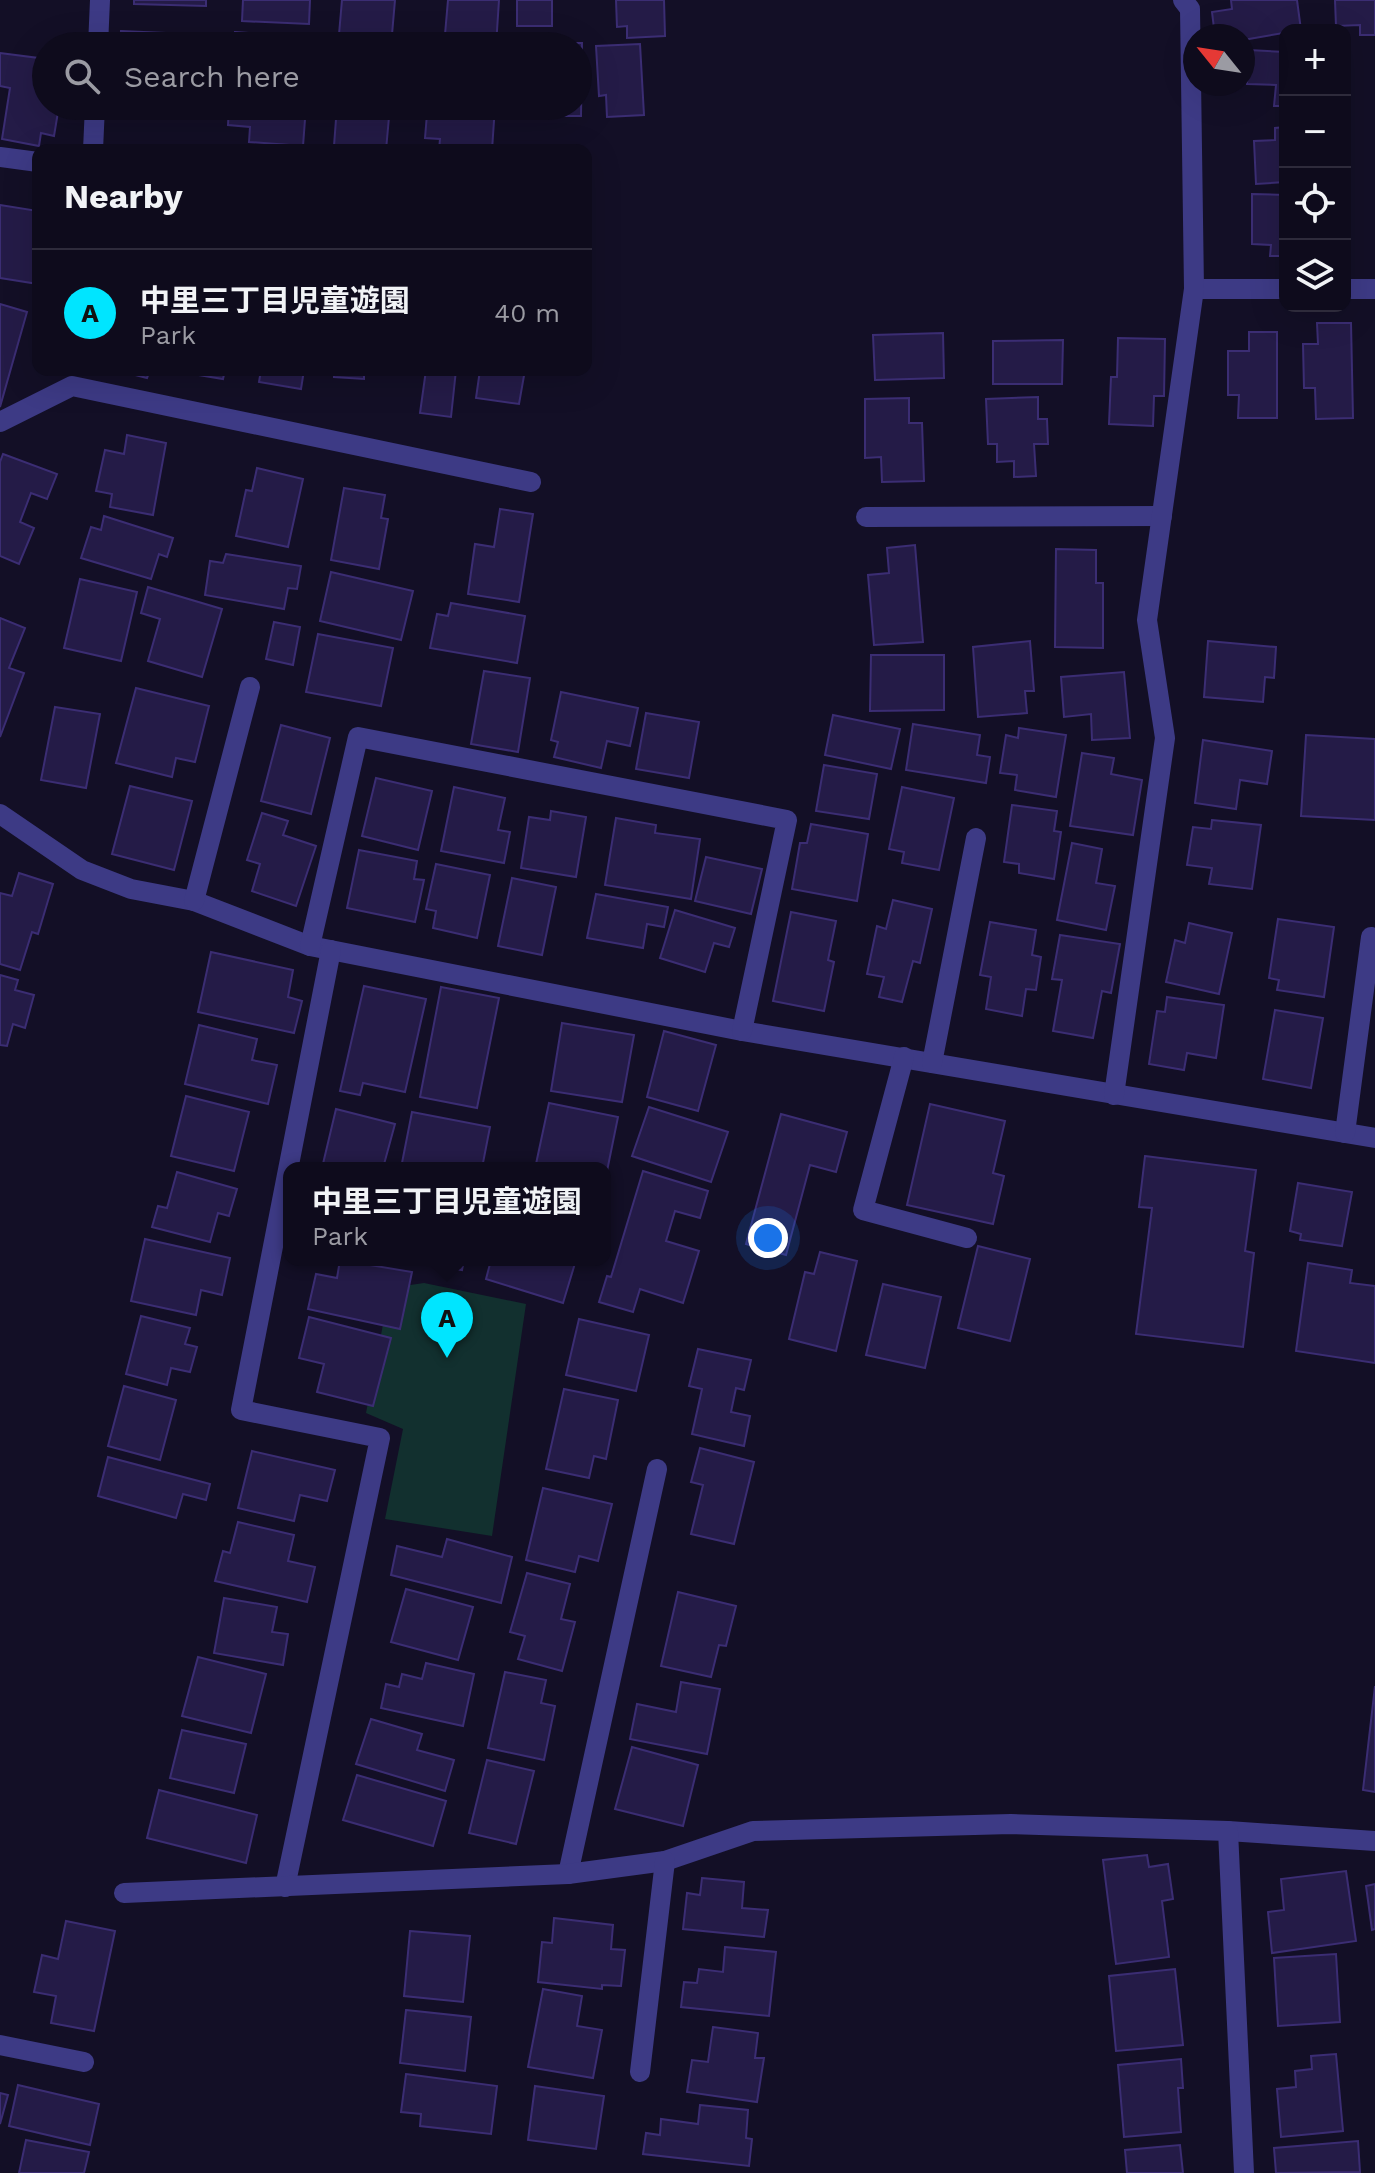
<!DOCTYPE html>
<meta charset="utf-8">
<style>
:root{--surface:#0e0b1c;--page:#171425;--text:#f1f3f6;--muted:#9b9ba3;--line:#2e2b3b;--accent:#00e5ff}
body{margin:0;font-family:"Work Sans","Noto Sans JP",sans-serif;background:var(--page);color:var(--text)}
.controls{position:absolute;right:24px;top:24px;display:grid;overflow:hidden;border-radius:16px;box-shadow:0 8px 32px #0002}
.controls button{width:72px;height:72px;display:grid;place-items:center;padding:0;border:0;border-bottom:2px solid var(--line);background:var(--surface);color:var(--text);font:40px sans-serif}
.compass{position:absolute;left:1183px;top:24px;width:72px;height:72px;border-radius:50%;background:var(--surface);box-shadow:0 8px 32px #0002;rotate:300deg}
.you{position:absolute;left:768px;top:1238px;width:28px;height:28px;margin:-20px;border:6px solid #fff;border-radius:50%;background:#1a73e8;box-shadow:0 0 0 12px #1a73e833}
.badge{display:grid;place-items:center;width:52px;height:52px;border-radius:50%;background:var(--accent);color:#111;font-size:26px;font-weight:700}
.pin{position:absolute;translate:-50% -66px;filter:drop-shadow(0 2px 4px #0008)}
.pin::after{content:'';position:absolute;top:42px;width:28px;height:24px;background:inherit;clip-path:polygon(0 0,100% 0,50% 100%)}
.popup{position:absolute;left:283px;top:1162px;width:328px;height:104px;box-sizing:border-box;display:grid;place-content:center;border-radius:16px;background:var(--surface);filter:drop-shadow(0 2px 6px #0005);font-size:26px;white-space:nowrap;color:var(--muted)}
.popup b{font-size:30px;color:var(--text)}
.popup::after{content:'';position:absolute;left:50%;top:100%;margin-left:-16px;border:16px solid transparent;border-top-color:var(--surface)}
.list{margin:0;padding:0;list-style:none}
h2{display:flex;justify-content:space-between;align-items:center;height:104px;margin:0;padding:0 32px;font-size:34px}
h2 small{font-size:26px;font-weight:400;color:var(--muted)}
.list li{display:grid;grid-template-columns:52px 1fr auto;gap:24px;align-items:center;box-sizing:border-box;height:128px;padding:0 32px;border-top:2px solid var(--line)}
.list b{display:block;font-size:30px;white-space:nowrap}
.list p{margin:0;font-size:26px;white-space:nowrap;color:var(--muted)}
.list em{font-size:26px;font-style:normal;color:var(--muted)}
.icon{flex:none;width:44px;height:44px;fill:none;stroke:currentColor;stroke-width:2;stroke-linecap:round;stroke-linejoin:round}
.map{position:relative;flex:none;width:1375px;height:2173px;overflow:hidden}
.search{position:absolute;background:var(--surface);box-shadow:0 8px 32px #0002;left:32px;top:32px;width:560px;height:88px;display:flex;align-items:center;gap:20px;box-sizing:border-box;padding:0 28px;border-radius:44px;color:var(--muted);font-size:30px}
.panel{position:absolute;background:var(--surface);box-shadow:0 8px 32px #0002;left:32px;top:144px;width:560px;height:232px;border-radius:16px}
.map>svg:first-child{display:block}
.green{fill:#12302f}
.building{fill:#241b47;stroke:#3b2d73;stroke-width:2}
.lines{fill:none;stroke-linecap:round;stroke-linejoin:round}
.minor{stroke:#3d3a85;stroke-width:20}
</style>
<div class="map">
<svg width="1375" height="2173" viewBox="0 0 1375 2173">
<rect width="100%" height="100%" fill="#130f26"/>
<polygon class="green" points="424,1283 526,1304 492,1536 385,1519 403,1429 366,1413 390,1288"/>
<g class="building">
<polygon points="134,0 206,0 206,6 134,4"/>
<polygon points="243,0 310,0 309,24 242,21"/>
<polygon points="342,0 395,0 391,46 338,46"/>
<polygon points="448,0 499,0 496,46 444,46"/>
<rect x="517" y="0" width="35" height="26"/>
<polygon points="616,0 664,0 665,36 627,38 627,26 617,27"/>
<polygon points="1231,0 1297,0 1301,30 1243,40 1243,36 1215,36 1212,12 1232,9"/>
<polygon points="1335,0 1375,0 1375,35 1360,35 1360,25 1336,26"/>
<polygon points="121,31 210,35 209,46 120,46"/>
<polygon points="235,32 311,37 311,46 234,46"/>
<polygon points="536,43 582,43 581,116 524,116 524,106 578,106 578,46 536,46"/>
<polygon points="640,44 644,115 607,117 606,95 599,96 596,46"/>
<polygon points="1249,50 1285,52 1285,106 1274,106 1276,85 1247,84"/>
<polygon points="0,53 46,59 46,106 59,106 54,136 41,133 39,146 2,139 10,88 0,86"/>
<polygon points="229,106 306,106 303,146 249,142 250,127 228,125"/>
<polygon points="337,106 390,106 386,150 334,146"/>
<polygon points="436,106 495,106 492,150 439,150 440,139 425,138 427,114 436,115"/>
<polygon points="1285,127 1285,182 1256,184 1254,141 1275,140 1275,128"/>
<polygon points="1252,194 1285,195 1285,256 1270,256 1271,245 1252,244"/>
<polygon points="0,205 38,211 38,284 0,278"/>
<polygon points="0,304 27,312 0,407"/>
<polygon points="1317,323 1351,323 1353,418 1316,419 1315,388 1304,388 1303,344 1318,344"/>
<polygon points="1249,332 1277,332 1277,418 1238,418 1239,395 1228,395 1228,351 1249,351"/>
<polygon points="943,333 944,378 875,380 873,335"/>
<polygon points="1118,338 1165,339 1164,396 1154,396 1153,426 1109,424 1111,377 1117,377"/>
<polygon points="1063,340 1062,384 993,384 993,341"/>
<polygon points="116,370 150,370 147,378"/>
<polygon points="186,370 225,370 223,379 186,373"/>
<polygon points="261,370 304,370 301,389 259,382"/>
<polygon points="334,370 364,370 364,379 334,377"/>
<polygon points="426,370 456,370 451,417 420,413"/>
<polygon points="480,370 525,370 519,404 476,398"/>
<polygon points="1038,397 1038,419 1047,419 1048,444 1034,444 1036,476 1014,477 1014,461 997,462 997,444 988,444 986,399"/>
<polygon points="909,398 909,423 922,423 924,481 882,482 881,457 865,458 865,399"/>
<polygon points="127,435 166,443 153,515 110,507 112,494 96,491 105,450 124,454"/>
<polygon points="3,454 57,474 47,499 31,493 20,522 34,528 19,564 0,556 0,462"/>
<polygon points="257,468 303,479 288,547 236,536 246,490 252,491"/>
<polygon points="344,488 385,495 381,518 388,519 379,569 331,560"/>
<polygon points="500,509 533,514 519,602 468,594 475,544 494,547"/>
<polygon points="104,516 173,538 167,557 159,554 151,579 81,558 91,527 101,530"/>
<polygon points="915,545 923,642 874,645 868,575 889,573 887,548"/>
<polygon points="1056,549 1096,550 1096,583 1103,583 1103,648 1055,647"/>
<polygon points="226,554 301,566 297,589 288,588 284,609 205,595 210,561 223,563"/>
<polygon points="331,572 413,591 401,640 320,621"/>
<polygon points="80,579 137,592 121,661 64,648"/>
<polygon points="148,587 222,609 202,677 148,661 160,619 141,613"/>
<polygon points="451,603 525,616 517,663 430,648 437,614 448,616"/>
<polygon points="0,618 25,628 9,668 24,673 0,737"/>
<polygon points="274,622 300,627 293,665 266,659"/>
<polygon points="318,634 393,648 381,706 306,692"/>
<polygon points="1030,641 1034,691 1025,691 1027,713 978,717 973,647"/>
<polygon points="1208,641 1276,647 1274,678 1265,677 1263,702 1204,697"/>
<polygon points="871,655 944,655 944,710 870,711"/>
<polygon points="484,671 530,678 518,752 471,744"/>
<polygon points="1124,672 1130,738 1092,740 1091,714 1064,717 1061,677"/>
<polygon points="136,688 209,706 195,762 176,758 172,777 116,763"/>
<polygon points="561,692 638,708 630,746 607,741 601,768 554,757 558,742 551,740"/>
<polygon points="55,707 100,714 86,788 41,780"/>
<polygon points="646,713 699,722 689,778 636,769"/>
<polygon points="833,715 900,729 891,769 825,755"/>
<polygon points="913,724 980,735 977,755 990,757 986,783 906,770"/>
<polygon points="281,725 330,738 311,814 261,801"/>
<polygon points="1019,728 1066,735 1056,797 1015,790 1017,775 1000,773 1006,735 1018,738"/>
<polygon points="1306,735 1375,739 1375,820 1301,816"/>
<polygon points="1203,740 1272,751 1267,784 1240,780 1236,809 1195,803"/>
<polygon points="1082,753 1114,758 1111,774 1142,780 1133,835 1070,826"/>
<polygon points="824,765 877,774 869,819 816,811"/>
<polygon points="376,778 432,791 418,850 362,836"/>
<polygon points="130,786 192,801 174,870 112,854"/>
<polygon points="454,787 505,798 498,830 510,832 504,863 441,851"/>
<polygon points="902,787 954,798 939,870 902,863 904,852 889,849"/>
<polygon points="1012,805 1057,811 1054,831 1061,832 1054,879 1019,873 1019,864 1004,862"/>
<polygon points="551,811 586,817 576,877 521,868 529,817 550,820"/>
<polygon points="262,813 288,821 283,835 316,846 296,906 252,891 260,864 247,860"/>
<polygon points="616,818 656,825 655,833 700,839 691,899 605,885"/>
<polygon points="1212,820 1261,825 1252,889 1209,884 1212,868 1187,865 1193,827 1211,829"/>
<polygon points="811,824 868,834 857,901 792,889 800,843 807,843"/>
<polygon points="1072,843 1102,849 1096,883 1115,886 1106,930 1057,920"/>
<polygon points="359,850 417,861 414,879 424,880 415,922 347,908"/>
<polygon points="706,857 762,869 751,914 695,901"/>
<polygon points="436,864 490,875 477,938 433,928 436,911 426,909"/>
<polygon points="19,873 53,884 38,934 32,932 20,970 0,964 0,893 12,896"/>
<polygon points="512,878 556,887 542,955 498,946"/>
<polygon points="596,894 668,907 664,927 647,924 643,948 587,938"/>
<polygon points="893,900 932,909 920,963 913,961 902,1002 879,997 884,977 867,974 877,926 886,929"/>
<polygon points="675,910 735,928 729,947 714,943 705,972 660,958"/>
<polygon points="791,912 836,921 828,960 834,962 824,1011 773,1001"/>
<polygon points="1278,919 1334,927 1324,997 1277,990 1279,980 1269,978"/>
<polygon points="990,922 1036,930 1032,955 1041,957 1036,990 1026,989 1022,1016 986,1009 991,977 980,975"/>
<polygon points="1189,923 1232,933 1219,994 1166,982 1175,940 1185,943"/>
<polygon points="1060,935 1120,944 1111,993 1102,991 1093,1038 1053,1031 1062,980 1052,979"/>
<polygon points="211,952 293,970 288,997 302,1001 294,1033 198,1012"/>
<polygon points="0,975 18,980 15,990 34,995 25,1028 13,1024 7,1046 0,1045"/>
<polygon points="364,986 426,999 405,1092 363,1083 360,1095 340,1091"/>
<polygon points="441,987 499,998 477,1108 420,1097"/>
<polygon points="1167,997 1224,1005 1216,1058 1187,1053 1184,1070 1149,1064 1157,1011 1165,1012"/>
<polygon points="1275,1010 1323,1018 1311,1088 1263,1079"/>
<polygon points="562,1023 634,1035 622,1102 551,1091"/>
<polygon points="199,1025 257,1039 252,1060 277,1065 268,1104 185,1084"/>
<polygon points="664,1031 716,1045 698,1111 647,1097"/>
<polygon points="186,1096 249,1112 234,1171 171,1156"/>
<polygon points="549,1103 618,1117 605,1181 605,1168 555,1168 536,1164"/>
<polygon points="930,1104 1005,1121 993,1173 1004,1176 993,1224 907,1205"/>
<polygon points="649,1107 728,1132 711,1182 632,1156"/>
<polygon points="336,1109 395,1124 383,1168 322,1168"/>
<polygon points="412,1112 490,1127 482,1168 401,1168"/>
<polygon points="781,1114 847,1132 836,1172 810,1165 786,1255 746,1244"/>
<polygon points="1145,1156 1256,1170 1245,1251 1254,1253 1243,1347 1136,1334 1152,1208 1139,1207"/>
<polygon points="643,1171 708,1191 700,1218 675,1211 666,1241 699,1251 683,1303 640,1289 633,1312 599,1302 607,1276 611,1277"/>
<polygon points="177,1172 237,1189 229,1216 218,1213 210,1242 152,1227 158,1206 167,1208"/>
<polygon points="1298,1183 1352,1192 1342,1246 1300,1240 1301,1234 1290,1231"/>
<polygon points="145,1239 230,1258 222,1295 201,1290 196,1315 131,1301"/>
<polygon points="978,1246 1030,1259 1010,1341 958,1328"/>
<polygon points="820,1252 857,1261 836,1351 789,1339 805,1272 814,1274"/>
<polygon points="340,1260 412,1272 400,1329 308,1309 316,1274 337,1278"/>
<polygon points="404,1260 464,1260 462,1270"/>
<polygon points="491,1260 576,1260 563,1303 486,1279"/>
<polygon points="1308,1263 1352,1270 1350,1283 1375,1286 1375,1363 1296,1351"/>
<polygon points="883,1284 941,1297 925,1368 866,1355"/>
<polygon points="141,1316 190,1328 185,1344 197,1347 190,1372 171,1368 167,1385 126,1374"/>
<polygon points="309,1317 391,1338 373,1406 317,1392 324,1364 299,1358"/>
<polygon points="579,1319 649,1335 636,1391 566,1375"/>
<polygon points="698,1349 751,1360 744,1390 736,1388 731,1412 750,1416 744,1446 692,1434 702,1389 689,1386"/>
<polygon points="124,1386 176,1400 160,1460 108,1446"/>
<polygon points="564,1389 618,1400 606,1459 594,1456 589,1478 546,1469"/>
<polygon points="700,1448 754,1462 734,1544 691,1534 703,1485 691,1482"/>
<polygon points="252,1451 335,1470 327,1501 300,1495 294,1521 238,1508"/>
<polygon points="108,1457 210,1484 206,1500 183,1494 176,1518 98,1496"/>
<polygon points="543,1488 612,1504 598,1561 579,1556 575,1572 526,1560"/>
<polygon points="238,1522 294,1535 288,1561 315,1567 307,1602 215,1581 223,1551 230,1553"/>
<polygon points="447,1539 512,1557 501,1603 391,1575 397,1546 442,1557"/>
<polygon points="527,1573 570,1584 561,1619 575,1622 562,1671 518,1659 525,1636 510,1632"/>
<polygon points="406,1589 473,1607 458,1660 391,1642"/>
<polygon points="678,1592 736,1606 726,1646 719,1645 711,1677 661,1666"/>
<polygon points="224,1598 277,1607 272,1632 288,1634 283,1665 214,1653"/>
<polygon points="198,1657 266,1674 251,1733 182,1716"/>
<polygon points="426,1663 474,1674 463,1726 381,1708 386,1684 399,1687 402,1674 422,1679"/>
<polygon points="505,1672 546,1680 541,1703 555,1706 544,1760 488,1748"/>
<polygon points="681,1682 720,1689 707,1754 630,1739 637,1704 676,1712"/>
<polygon points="1375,1686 1375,1792 1363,1790"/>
<polygon points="371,1719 422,1734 417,1750 454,1760 445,1791 356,1764"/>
<polygon points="182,1730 246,1744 234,1793 170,1778"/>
<polygon points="632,1747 698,1765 683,1826 615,1809"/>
<polygon points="487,1760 534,1771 516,1844 469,1833"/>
<polygon points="357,1775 446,1801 433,1846 343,1820"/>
<polygon points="159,1790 257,1815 246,1863 147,1838"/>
<polygon points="1147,1855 1149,1867 1168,1864 1173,1899 1162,1901 1169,1957 1116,1964 1103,1860"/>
<polygon points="1346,1871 1356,1941 1272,1953 1268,1912 1284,1910 1281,1879"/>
<polygon points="702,1878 744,1882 742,1908 768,1910 764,1937 683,1929 687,1893 700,1895"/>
<polygon points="1375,1884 1375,1929 1372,1930 1366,1886"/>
<polygon points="554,1918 613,1925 611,1949 625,1950 621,1986 602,1985 602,1989 538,1982 542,1942 552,1943"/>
<polygon points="66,1921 115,1931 94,2031 51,2023 56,1996 34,1992 42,1955 58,1959"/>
<polygon points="410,1931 470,1936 463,2002 404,1996"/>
<polygon points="725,1947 776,1952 769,2016 681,2007 684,1982 697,1983 699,1969 723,1972"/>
<polygon points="1336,1954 1340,2022 1278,2026 1274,1958"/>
<polygon points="1175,1969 1183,2045 1116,2051 1109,1976"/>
<polygon points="543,1989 582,1996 577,2026 602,2030 593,2078 528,2067"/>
<polygon points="406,2010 471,2017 465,2071 400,2063"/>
<polygon points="713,2027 758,2033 755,2058 764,2058 757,2102 687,2092 692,2060 708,2062"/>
<polygon points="1336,2054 1343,2131 1281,2137 1277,2089 1296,2087 1295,2071 1312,2069 1311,2056"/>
<polygon points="1181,2059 1183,2088 1178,2088 1181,2132 1124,2137 1118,2065"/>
<polygon points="406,2074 497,2086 491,2134 420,2126 421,2114 401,2112"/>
<polygon points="18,2085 99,2104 90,2145 9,2126"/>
<polygon points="535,2086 604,2096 596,2149 528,2140"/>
<polygon points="0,2093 8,2095 0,2124"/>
<polygon points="700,2105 748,2110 746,2138 752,2139 749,2166 643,2154 646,2133 660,2135 661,2119 698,2124"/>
<polygon points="26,2140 89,2152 84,2173 19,2173"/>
<polygon points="1358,2141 1360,2172 1276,2173 1274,2148"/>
<polygon points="1180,2145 1183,2173 1127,2173 1125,2150"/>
</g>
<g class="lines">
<g class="minor">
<polyline points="98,46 100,0"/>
<polyline points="93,150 95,106"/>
<polyline points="0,157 38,162"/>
<polyline points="1194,289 1285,289"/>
<polyline points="1345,289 1375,289"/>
<polyline points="0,422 72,386 531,482"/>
<polyline points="866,517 1162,516"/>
<polyline points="0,814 82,870 131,889 194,901 310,946 742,1031 1375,1138"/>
<polyline points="194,901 250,687"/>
<polyline points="310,946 358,737 787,820 742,1031"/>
<polyline points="904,1057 863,1210 967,1238"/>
<polyline points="932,1063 976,838"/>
<polyline points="1114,1095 1165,738 1147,620 1194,289 1190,9 1183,0"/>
<polyline points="1345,1133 1371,937"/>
<polyline points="1228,1831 1375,1841"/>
<polyline points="568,1874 657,1469"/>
<polyline points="285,1887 380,1438 241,1410 331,950"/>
<polyline points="124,1893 568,1874 665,1861 753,1831 1011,1824 1228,1831 1244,2173"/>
<polyline points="0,2045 84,2062"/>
<polyline points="640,2072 665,1861"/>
</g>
</g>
</svg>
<div class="controls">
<button>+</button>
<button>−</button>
<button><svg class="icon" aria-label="locate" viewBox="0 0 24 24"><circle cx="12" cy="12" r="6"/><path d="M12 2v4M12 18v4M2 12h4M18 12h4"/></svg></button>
<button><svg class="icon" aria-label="layers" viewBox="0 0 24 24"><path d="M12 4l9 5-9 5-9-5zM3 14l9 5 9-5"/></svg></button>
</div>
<svg class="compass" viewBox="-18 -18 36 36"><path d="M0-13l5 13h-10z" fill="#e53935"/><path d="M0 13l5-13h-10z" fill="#9b9ba3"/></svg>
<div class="you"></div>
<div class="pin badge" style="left:447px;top:1358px">A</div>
<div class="popup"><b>中里三丁目児童遊園</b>Park</div>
<div class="search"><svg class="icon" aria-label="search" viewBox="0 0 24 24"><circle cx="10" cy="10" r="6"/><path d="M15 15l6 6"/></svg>Search here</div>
<section class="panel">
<h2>Nearby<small></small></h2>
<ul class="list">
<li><span class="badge">A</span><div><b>中里三丁目児童遊園</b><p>Park</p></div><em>40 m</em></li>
</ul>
</section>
</div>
